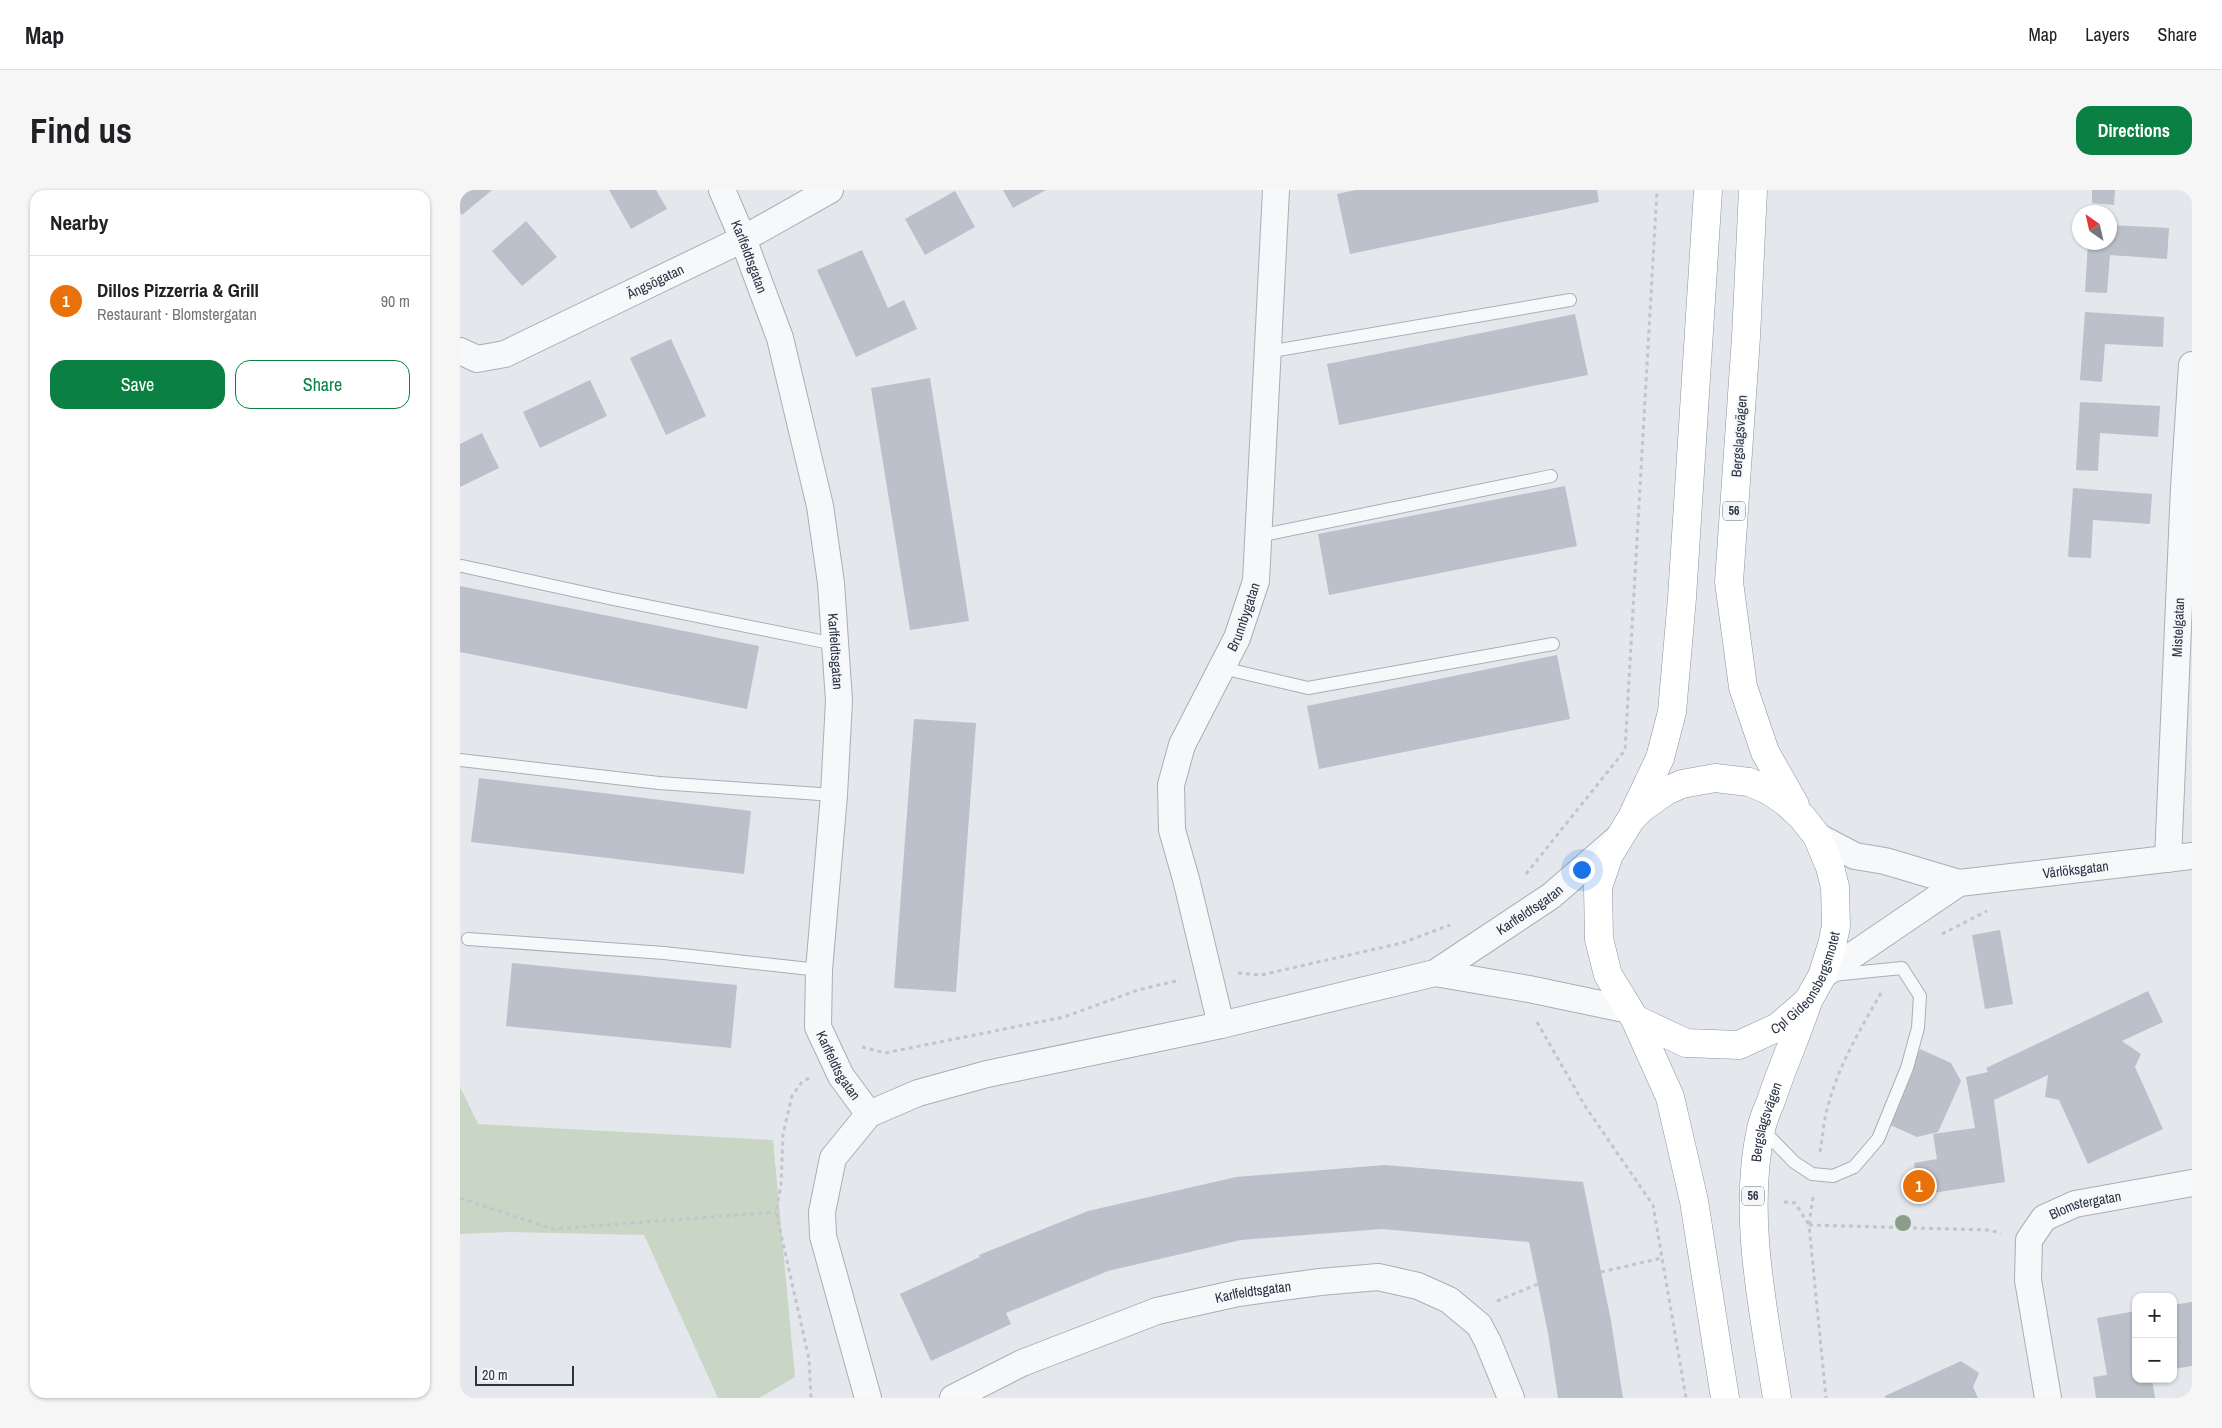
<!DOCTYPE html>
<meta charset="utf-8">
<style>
:root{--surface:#fff;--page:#f6f6f6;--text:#202124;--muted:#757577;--line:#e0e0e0;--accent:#0b8043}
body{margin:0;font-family:"Archivo Narrow",sans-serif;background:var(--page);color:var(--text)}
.controls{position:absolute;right:15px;bottom:15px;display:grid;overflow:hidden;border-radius:10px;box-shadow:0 1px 4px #0004}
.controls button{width:45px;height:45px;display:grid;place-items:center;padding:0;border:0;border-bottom:1px solid var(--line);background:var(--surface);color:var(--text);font:25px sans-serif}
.compass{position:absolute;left:1612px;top:15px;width:45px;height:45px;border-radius:50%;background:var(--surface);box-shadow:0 1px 4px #0004;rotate:326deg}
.scale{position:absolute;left:15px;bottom:12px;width:99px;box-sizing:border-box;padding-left:5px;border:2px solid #2b3445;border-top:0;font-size:14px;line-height:18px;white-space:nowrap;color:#2b3445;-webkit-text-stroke:4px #f4f6f9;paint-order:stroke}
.you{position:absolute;left:1121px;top:679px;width:18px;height:18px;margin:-12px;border:4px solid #fff;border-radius:50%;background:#1a73e8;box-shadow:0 0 0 8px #1a73e833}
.badge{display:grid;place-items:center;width:32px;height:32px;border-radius:50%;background:var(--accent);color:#fff;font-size:16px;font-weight:700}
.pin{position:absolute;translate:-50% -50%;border:2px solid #fff;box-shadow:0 1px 5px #0006}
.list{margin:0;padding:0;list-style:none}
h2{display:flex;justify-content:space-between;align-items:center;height:65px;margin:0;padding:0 20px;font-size:21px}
h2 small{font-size:16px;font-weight:400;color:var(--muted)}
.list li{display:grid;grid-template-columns:32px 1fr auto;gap:15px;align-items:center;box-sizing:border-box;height:90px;padding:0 20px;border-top:1px solid var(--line)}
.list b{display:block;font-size:19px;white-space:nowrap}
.list p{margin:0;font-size:16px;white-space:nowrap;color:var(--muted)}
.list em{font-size:16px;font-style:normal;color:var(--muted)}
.actions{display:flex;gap:10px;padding:15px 20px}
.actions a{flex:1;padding:11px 0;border:1px solid var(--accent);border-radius:15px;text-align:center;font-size:18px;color:var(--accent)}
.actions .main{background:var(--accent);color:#fff}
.map{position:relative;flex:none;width:1732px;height:1208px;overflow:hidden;border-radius:15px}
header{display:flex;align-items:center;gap:30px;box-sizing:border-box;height:70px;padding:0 25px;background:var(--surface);border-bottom:1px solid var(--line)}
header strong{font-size:24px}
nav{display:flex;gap:28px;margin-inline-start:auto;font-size:18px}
.intro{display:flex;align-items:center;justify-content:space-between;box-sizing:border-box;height:120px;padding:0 30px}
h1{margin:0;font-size:35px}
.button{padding:12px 22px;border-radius:15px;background:var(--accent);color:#fff;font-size:18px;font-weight:700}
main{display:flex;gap:30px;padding:0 30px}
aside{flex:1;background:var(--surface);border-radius:15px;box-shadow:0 1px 4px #0004}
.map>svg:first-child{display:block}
.green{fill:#c9d6c5}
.building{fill:#bbc0ca}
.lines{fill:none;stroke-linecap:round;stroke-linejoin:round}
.service-casing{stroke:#a9aeb7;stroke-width:14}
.minor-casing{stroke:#a9aeb7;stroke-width:28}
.trunk-casing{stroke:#8b94a3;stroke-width:29}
.path{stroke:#c2c5cb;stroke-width:3;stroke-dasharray:4 4;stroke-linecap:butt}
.service{stroke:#f7f8fa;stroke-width:12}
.minor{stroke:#f7f8fa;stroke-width:26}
.trunk{stroke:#fff;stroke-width:28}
.tree{fill:#899d89}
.labels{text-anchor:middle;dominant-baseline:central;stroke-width:4;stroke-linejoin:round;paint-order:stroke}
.shield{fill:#f4f6f9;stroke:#676e7b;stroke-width:1}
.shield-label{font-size:12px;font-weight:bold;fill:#2b3445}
.street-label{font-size:14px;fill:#2b3445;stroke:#f4f6f9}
</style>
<header>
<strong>Map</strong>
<nav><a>Map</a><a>Layers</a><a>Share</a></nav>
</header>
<div class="intro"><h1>Find us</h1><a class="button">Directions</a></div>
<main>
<aside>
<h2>Nearby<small></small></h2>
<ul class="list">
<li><span class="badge" style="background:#e8710a">1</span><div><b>Dillos Pizzerria &amp; Grill</b><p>Restaurant · Blomstergatan</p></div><em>90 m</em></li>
</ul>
<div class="actions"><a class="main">Save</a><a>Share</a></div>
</aside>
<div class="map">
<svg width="1732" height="1208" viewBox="0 0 1732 1208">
<rect width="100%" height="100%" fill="#e4e7ec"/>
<polygon class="green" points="0,897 18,934 313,950 335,1187 299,1208 258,1208 184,1045 49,1042 0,1044"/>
<g class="building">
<polygon points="0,0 32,0 2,25 0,22"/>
<polygon points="149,0 196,0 207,19 171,39"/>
<polygon points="543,0 586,0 553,18"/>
<polygon points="896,0 1137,0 1139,12 890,64 877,4"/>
<polygon points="1632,0 1655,0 1654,15 1632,13"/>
<polygon points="495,1 515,37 465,65 445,29"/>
<polygon points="66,31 97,67 62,96 32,61"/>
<polygon points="1650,35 1709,38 1707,69 1650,65 1647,103 1625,102 1628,52 1650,52"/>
<polygon points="402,60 428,118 444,110 457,139 396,167 357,80"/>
<polygon points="1625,122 1704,127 1703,157 1645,154 1642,192 1620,190"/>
<polygon points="1115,124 1128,185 879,235 867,174"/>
<polygon points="211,149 246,226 206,245 170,168"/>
<polygon points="470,188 509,431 450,440 411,198"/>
<polygon points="130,190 147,226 80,258 63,222"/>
<polygon points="1620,212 1700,216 1698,247 1640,243 1638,281 1616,280"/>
<polygon points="22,243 39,278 0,297 0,254"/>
<polygon points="1105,296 1117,356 869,405 858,344"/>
<polygon points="1613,298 1692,304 1690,334 1633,330 1631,368 1608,367"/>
<polygon points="0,396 299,456 287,519 0,462"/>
<polygon points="1097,465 1110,529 859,579 847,516"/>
<polygon points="454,529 516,533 496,802 434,798"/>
<polygon points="19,588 291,621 284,684 11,652"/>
<polygon points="1540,740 1553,814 1525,819 1512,745"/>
<polygon points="52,773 277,795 271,858 46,836"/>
<polygon points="1688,801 1703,832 1662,851 1681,864 1675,877 1703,939 1628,974 1599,910 1585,907 1588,885 1534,910 1545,992 1459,1005 1454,973 1477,969 1473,944 1515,938 1506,887 1528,882 1526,878"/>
<polygon points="1460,859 1491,873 1501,891 1478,942 1457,947 1426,933"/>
<polygon points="925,975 1123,992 1151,1131 1163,1208 1098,1208 1088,1143 1069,1052 922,1039 781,1050 648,1081 546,1123 551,1134 471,1171 440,1104 520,1067 519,1065 628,1021 776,987"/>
<polygon points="1732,1112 1732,1176 1713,1179 1713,1115"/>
<polygon points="1676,1121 1676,1189 1692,1189 1695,1208 1636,1208 1633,1187 1647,1185 1637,1128"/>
<polygon points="1501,1171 1519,1183 1513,1197 1518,1208 1425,1208 1425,1206"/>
</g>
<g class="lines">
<defs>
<g id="service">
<polyline points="807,162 1110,110"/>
<polyline points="798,346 1091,286"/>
<polyline points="2,376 153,409 375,454"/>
<polyline points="762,478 848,498 1093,454"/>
<polyline points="0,570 199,593 374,605"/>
<polyline points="8,749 204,763 359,780"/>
<polyline points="1302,939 1334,972 1352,984 1373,986 1394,977 1418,949 1447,878 1458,838 1460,806 1442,778 1372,785"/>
</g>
<g id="minor">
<path id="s1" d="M262 0 283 49 320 148 360 316 371 393 379 511 374 605 359 780 358 837 381 886 409 924"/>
<path id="s2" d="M0 161 17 169 45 164 283 49 370 0"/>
<path id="s3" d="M1357 646 1395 666 1425 671 1499 693 1732 666"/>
<path id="s4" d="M1708 669 1724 298 1732 175"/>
<polyline points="975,783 1069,799 1169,820"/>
<polyline points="1362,786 1499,693"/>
<path id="s5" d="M761 835 726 689 712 640 711 595 722 555 777 448 796 391 816 0"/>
<path id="s6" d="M408 1208 363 1046 362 1022 373 968 409 924 458 903 527 884 761 835 975 783 1091 706 1159 647"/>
<path id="s7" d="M493 1208 562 1173 697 1121 778 1103 860 1092 918 1087 958 1096 989 1110 1019 1135 1028 1152 1051 1208"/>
<path id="s8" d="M1588 1208 1568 1090 1569 1050 1584 1028 1615 1014 1732 993"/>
</g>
<g id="trunk">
<polyline points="1293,0 1286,147 1269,392 1283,497 1305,562 1335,615"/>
<polyline points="1174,623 1200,568 1212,522 1222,408 1248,0"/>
<path id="s9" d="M1175 829 1226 853 1279 855 1318 837 1348 811 1362 786 1372 755 1376 736 1375 697 1370 677 1357 646 1342 627 1326 612 1308 600 1289 592 1255 588 1222 594 1206 601 1182 618 1171 629 1149 665 1138 697 1139 749 1148 785 1175 829 1210 907 1234 1011 1265 1208"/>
<path id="s10" d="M1317 1208C1304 1122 1282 1026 1301 939 1303 930 1307 920 1311 911 1322 877 1337 845 1348 811"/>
</g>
</defs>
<use href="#service" class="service-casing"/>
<use href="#minor" class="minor-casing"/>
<use href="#trunk" class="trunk-casing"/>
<g class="path">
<polyline points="1066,684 1165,560 1197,0"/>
<polyline points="1482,744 1527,721"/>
<polyline points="778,783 801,785 942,753 990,735"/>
<polyline points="1077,832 1125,916 1193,1015 1226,1208"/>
<polyline points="402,857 425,863 604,827 678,800 720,790"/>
<polyline points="349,888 342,892 332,906 323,944 321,995 316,1022 349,1169 351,1208"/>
<path d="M1360 962C1363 945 1364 927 1369 912 1380 873 1401 838 1421 803"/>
<polyline points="1353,1007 1349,1035 1366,1208"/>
<polyline points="0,1008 93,1039 316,1022"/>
<polyline points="1324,1012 1335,1013 1349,1035"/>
<polyline points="1349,1035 1528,1040 1541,1043"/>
<polyline points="1141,1082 1202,1068"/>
<polyline points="1037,1111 1078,1094"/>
</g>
<use href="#service" class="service"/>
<use href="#minor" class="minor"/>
<use href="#trunk" class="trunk"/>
</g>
<circle class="tree" cx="1443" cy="1033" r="8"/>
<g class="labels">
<g class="shield">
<rect x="1263" y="311.5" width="22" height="19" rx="4"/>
<rect x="1282" y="996.5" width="22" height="19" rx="4"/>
</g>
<g class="shield-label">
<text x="1274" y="321">56</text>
<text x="1293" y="1006">56</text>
</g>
<g class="street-label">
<text stroke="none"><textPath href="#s1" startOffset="72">Karlfeldtsgatan</textPath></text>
<text stroke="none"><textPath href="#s2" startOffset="214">Ängsögatan</textPath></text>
<text transform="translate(1279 246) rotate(-86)">Bergslagsvägen</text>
<text stroke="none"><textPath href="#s5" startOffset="430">Brunnbygatan</textPath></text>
<text stroke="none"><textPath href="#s4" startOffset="232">Mistelgatan</textPath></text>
<text stroke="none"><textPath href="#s1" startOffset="478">Karlfeldtsgatan</textPath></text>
<text stroke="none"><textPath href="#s3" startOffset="268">Vårlöksgatan</textPath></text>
<text stroke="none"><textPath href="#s6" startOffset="1002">Karlfeldtsgatan</textPath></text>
<text stroke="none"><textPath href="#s9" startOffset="206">Cpl Gideonsbergsmotet</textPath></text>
<text stroke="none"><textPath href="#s1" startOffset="898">Karlfeldtsgatan</textPath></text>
<text stroke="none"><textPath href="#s10" startOffset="279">Bergslagsvägen</textPath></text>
<text stroke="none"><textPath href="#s8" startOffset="230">Blomstergatan</textPath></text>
<text stroke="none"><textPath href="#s7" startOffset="320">Karlfeldtsgatan</textPath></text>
</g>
</g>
</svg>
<div class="controls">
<button>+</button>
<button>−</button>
</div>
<svg class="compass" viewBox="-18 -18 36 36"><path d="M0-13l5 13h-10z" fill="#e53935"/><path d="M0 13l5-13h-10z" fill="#757577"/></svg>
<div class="scale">20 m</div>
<div class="you"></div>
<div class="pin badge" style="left:1459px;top:996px;background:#e8710a">1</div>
</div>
</main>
